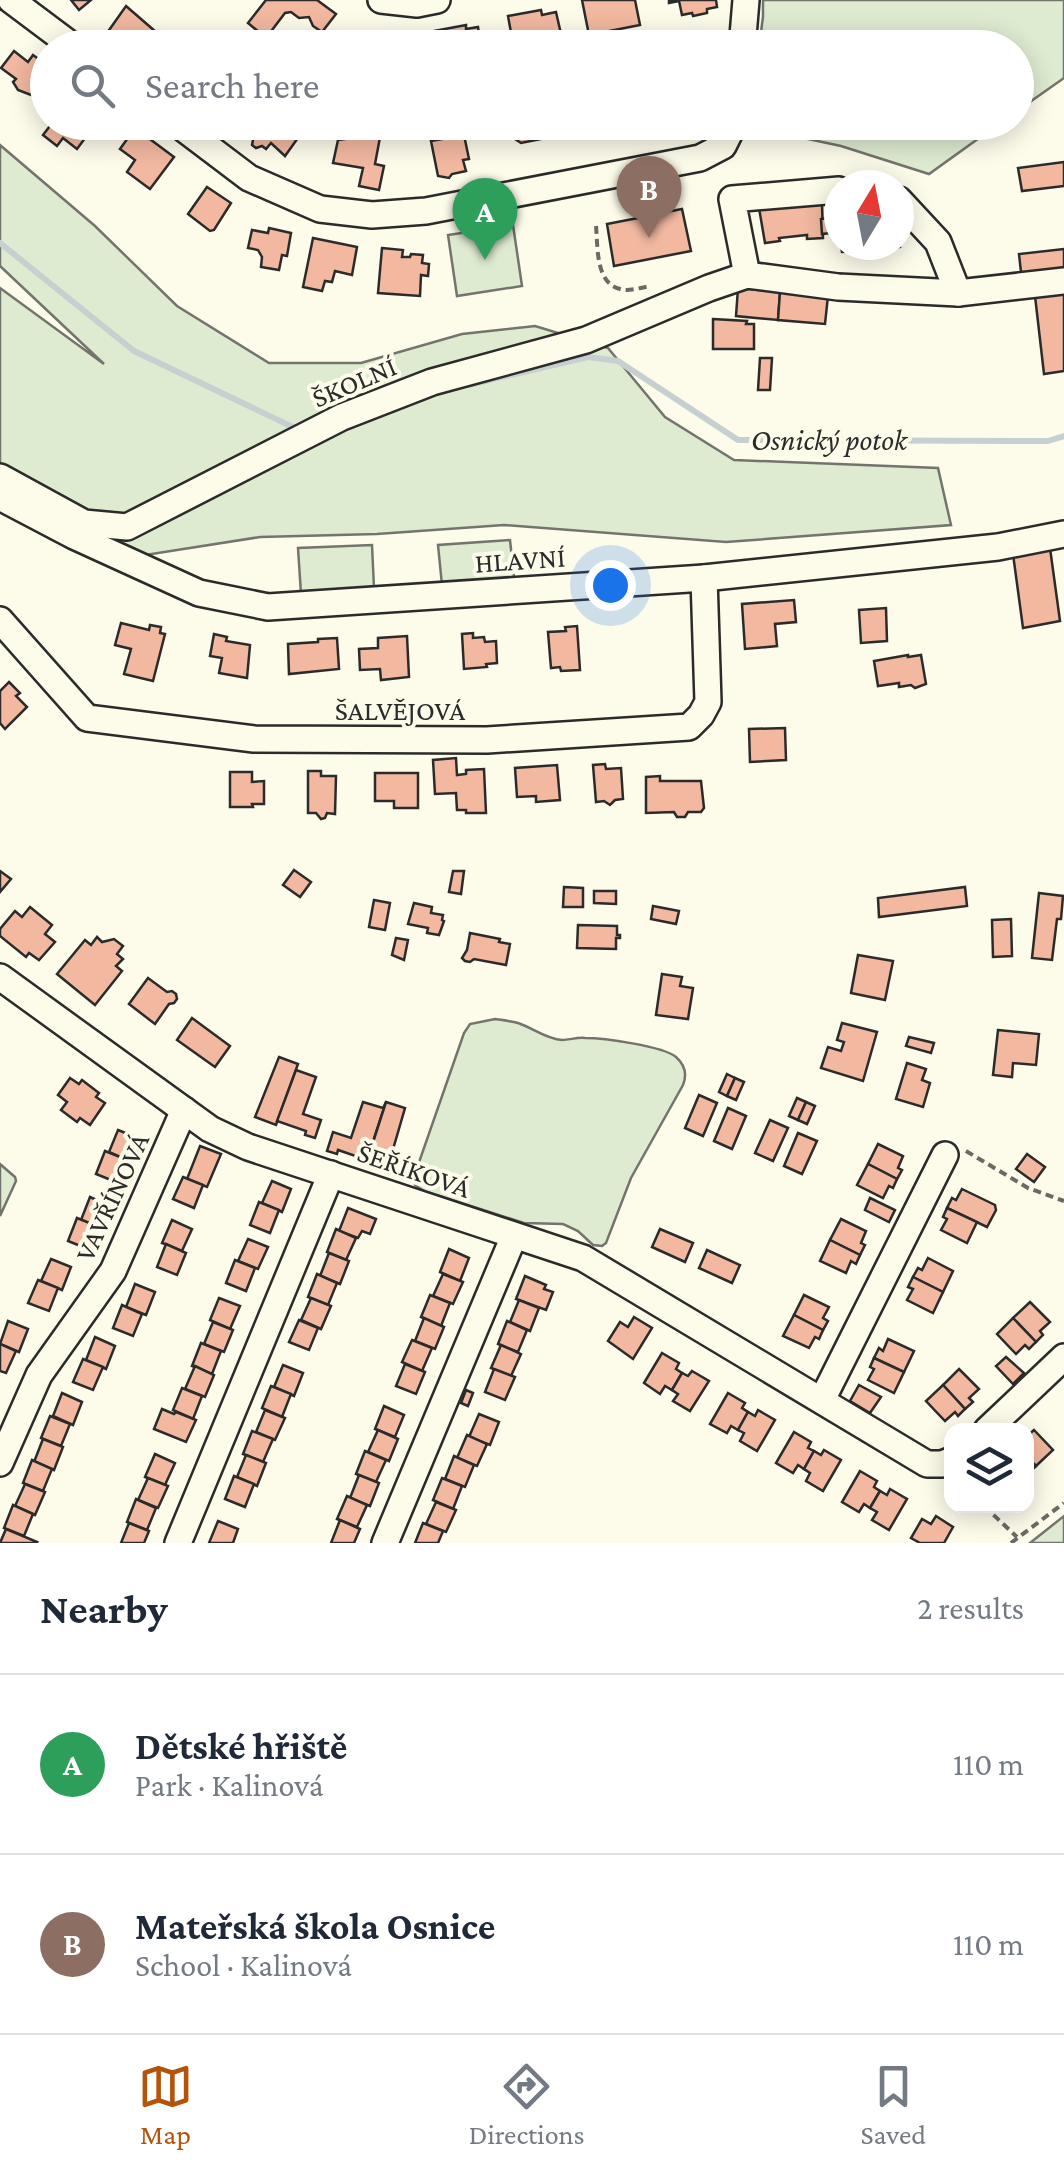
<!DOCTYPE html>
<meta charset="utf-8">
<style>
:root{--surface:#fff;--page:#f6f6f7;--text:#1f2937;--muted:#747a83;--line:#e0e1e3;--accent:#b45309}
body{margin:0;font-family:"Crimson Pro",serif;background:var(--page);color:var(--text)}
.controls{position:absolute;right:30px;bottom:30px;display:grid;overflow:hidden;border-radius:20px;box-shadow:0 5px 25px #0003}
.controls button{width:90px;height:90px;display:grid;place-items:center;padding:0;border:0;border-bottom:2px solid var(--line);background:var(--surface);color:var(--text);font:50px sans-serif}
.compass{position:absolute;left:824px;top:170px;width:90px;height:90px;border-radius:50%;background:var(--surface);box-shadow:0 5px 25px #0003;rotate:10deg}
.you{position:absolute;left:610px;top:585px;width:35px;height:35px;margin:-25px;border:8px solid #fff;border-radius:50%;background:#1a73e8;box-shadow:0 0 0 15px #1a73e833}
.badge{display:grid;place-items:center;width:65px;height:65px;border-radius:50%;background:var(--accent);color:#fff;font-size:32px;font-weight:700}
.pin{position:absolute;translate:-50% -82px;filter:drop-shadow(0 2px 5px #0008)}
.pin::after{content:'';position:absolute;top:52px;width:35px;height:30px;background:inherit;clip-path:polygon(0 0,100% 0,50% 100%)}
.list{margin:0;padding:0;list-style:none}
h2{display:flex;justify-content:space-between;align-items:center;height:130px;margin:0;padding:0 40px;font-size:42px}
h2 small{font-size:32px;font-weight:400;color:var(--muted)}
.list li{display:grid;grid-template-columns:65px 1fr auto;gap:30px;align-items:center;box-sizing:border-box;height:180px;padding:0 40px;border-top:2px solid var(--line)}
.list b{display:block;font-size:38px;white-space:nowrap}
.list p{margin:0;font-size:32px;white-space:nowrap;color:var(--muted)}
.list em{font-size:32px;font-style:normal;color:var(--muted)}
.icon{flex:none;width:55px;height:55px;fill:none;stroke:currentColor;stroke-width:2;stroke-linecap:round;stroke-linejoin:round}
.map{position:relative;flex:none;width:1064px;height:1543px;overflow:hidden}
.search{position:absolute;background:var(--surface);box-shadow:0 5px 25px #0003;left:30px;right:30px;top:30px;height:110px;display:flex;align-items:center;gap:25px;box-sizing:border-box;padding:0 35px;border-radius:55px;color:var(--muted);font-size:38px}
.sheet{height:490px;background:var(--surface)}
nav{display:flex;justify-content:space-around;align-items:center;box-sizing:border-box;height:140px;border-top:2px solid var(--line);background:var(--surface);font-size:28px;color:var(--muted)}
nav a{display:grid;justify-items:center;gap:5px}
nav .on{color:var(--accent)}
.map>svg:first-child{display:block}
.green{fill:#deebd1;stroke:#74746e;stroke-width:2.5}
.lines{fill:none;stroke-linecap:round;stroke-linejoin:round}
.stream{stroke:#c7d0d0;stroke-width:6}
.building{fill:#f2b8a0;stroke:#2b2b2b;stroke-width:2.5}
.minor-casing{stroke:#2b2b2b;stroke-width:30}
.path{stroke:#6a6964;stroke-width:4;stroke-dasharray:8 5;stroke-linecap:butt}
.minor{stroke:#fdfbea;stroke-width:25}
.labels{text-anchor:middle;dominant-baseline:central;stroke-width:8;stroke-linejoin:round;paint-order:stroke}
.street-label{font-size:28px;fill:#2b2b2b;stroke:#fdfbea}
.water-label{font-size:30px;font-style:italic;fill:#2b2b2b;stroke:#fdfbea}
</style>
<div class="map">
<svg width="1064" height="1543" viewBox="0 0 1064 1543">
<rect width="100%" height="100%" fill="#fdfbea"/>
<g class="green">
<polygon points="763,0 1064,0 1064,78 1017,111 1016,48 759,47 763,17"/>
<polygon points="747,123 747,122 1000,123 929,174 841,146 747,126"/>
<polygon points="0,145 95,226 177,306 269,363 361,363 462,334 535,326 608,348 665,417 734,460 938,468 951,525 726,542 504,525 377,534 260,537 139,556 0,470 0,288 104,364 0,266"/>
<polygon points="513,225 522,286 457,296 448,235"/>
<polygon points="510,540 514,577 442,585 438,545"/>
<polygon points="372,545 374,588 301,594 298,548"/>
<path d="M495 1019C502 1020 511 1021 518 1023 533 1028 546 1039 562 1040 570 1040 577 1037 585 1038 603 1038 663 1046 676 1057 685 1065 687 1075 683 1085L631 1178 606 1243 602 1246 593 1245 578 1231 563 1224 524 1223 424 1191 415 1185 417 1168 464 1033 470 1024Z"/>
<polygon points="0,1164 15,1177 16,1181 0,1216"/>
<polygon points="1064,1516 1064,1543 1030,1543"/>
</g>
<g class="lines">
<g class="stream">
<polyline points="0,243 134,351 299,430"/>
<polyline points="468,385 588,357 618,361 738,440 1048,441 1064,436"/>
</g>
</g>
<g class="building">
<polygon points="71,0 91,0 79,10"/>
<polygon points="266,0 317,0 336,14 322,32 313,26 309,17 299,18 291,12 285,13 266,38 248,23"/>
<polygon points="582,0 635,0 640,25 589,35"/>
<polygon points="669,0 716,0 717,7 707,9 707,13 693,16 692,13 682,15 679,1 669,3"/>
<polygon points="126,6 156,32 144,48 139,48 129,40 125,46 107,33"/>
<polygon points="541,10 542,15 556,12 561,34 546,37 547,42 536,44 535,48 526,48 523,36 512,38 508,16"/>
<polygon points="466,25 466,29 478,27 481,48 437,48 434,31"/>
<polygon points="14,51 28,62 33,55 48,66 48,74 31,95 18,90 13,82 16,79 1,68"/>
<polygon points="53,122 97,122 77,149 63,138 57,146 43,135"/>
<polygon points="259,122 283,122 300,135 285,156 271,143 266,149 262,146 256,148 252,145 253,140 249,136"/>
<polygon points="509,122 538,122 541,139 521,143 512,137"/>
<polygon points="359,127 381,132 375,164 384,166 379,190 359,186 363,168 333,163 338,140 351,138"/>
<polygon points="135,128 174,157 150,189 127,172 135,160 120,149"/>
<polygon points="464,135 469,159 463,160 466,171 452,174 449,178 438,176 431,141"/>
<polygon points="1064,162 1064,186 1022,191 1018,168"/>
<polygon points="207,187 231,203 214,230 210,231 188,214"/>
<polygon points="651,195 654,207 648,208 650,215 682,209 691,251 614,266 607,224 638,218 637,210 629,211 627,200"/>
<polygon points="822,203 823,238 807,239 807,235 779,238 780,241 765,243 759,208"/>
<polygon points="839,217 839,234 838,232 822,234 821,219"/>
<polygon points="269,228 291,233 287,256 282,255 279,270 261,267 262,257 258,250 248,248 252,230 268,233"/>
<polygon points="899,237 900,247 884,249 884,245 857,247 857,251 842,252 841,245 899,245"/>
<polygon points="313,238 357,247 352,275 335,271 332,282 325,281 322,291 303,287"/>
<polygon points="382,248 403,250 402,257 410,257 411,254 423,255 422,263 429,264 428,276 421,275 420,296 378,293"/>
<polygon points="1064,249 1064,276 1022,281 1019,254"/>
<polygon points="738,288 780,292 778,320 736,316"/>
<polygon points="780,292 828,296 825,324 778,320"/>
<polygon points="1064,292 1064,371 1044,374 1035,296"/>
<polygon points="713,319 747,321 746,324 754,324 754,349 713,349"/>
<polygon points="760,358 772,358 770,390 758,390"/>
<polygon points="1050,548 1060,621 1023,628 1013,554"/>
<polygon points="794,600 796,622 775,624 777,646 745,649 742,604"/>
<polygon points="886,608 887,641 861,643 859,610"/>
<polygon points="121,623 149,630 150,625 161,627 160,633 165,634 153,681 124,674 131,649 115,645"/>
<polygon points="577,626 580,670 561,671 560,667 551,668 548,632 566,631 565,627"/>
<polygon points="473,633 473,638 484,637 485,642 496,641 497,663 486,664 487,667 464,669 462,634"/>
<polygon points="214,634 227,637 226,641 250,645 247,678 219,673 222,658 210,656"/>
<polygon points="407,636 409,677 381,680 380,669 360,670 359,649 378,648 378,638"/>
<polygon points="337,638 339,669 289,674 288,644 318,642 318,639"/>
<polygon points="908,655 908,657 921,655 926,684 915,688 911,685 899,687 899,683 878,686 874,661"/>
<polygon points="9,682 20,693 16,696 27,707 5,729 0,723 0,691"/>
<polygon points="785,728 786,760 750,762 749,729"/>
<polygon points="456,758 457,775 466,774 466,770 484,769 486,813 466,813 466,810 457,810 456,793 435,794 433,760"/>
<polygon points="605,764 606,769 621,768 623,799 615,800 610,805 604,801 596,802 593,765"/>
<polygon points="557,765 560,800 536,802 536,796 517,797 515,768"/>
<polygon points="308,771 321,771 321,776 336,776 335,814 327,813 325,818 321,819 316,813 308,813"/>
<polygon points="230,772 252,772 252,782 264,781 264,804 252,804 253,807 230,807"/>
<polygon points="375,773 418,773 418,808 394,808 394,801 375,801"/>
<polygon points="660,776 660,781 701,781 704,808 701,812 688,812 685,817 677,817 674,812 646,813 646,777"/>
<polygon points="294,870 311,882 300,897 283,885"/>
<polygon points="0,871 11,879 0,892"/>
<polygon points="453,871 464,871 461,894 449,892"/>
<polygon points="564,887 583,888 583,907 563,907"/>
<polygon points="965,887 967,906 879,917 878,898"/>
<polygon points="594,891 616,891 616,904 594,903"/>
<polygon points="1039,893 1063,896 1061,919 1057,919 1052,960 1032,958"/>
<polygon points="374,900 390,903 385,930 369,927"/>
<polygon points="414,903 432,907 431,913 443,915 442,920 444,921 439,935 427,933 428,928 408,924"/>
<polygon points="653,906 679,911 676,924 651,919"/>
<polygon points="30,907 52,925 45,934 55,942 39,960 29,953 26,957 0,936 0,929 15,911 22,917"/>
<polygon points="1011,919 1012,956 993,957 992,920"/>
<polygon points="578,925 617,926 617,935 620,935 620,938 616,938 616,949 577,948"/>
<polygon points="470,933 500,939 499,942 510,944 506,965 474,959 470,962 465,961 462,958 467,950"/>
<polygon points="97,937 102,942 114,939 123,946 117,954 123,959 116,966 122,971 95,1005 57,974 85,940 91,945"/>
<polygon points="396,938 408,940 404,960 392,955"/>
<polygon points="858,955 893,961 885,1000 851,993"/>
<polygon points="662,974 682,977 680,986 693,988 688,1019 656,1015"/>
<polygon points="148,978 167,992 172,991 176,994 177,999 174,1003 169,1004 155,1024 129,1004"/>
<polygon points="192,1018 230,1046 215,1067 177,1040"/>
<polygon points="842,1023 877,1032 863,1081 821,1068 828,1047 841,1051 844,1042 837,1040"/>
<polygon points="998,1030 1039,1034 1036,1065 1013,1063 1012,1077 993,1075"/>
<polygon points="909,1037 934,1043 931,1053 906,1046"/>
<polygon points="279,1057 298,1064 276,1125 255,1117"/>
<polygon points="907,1063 926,1069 922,1080 930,1083 923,1107 896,1099"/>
<polygon points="296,1070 316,1077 303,1114 321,1120 315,1138 305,1135 306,1131 277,1121"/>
<polygon points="727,1074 735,1078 727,1096 719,1092"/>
<polygon points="70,1078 79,1084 82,1080 99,1093 96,1097 105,1103 90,1125 80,1118 77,1122 61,1110 67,1102 58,1095"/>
<polygon points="735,1078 744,1082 736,1100 727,1096"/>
<polygon points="699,1095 717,1103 703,1136 685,1128"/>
<polygon points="797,1098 806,1102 798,1120 789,1116"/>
<polygon points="363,1102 383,1108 386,1102 367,1160 338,1150 337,1154 327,1151 333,1132 351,1138"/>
<polygon points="386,1102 405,1108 387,1170 366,1164"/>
<polygon points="806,1102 815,1106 807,1124 798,1120"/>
<polygon points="728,1108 746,1116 732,1149 714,1141"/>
<polygon points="770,1120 788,1128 773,1161 755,1153"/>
<polygon points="118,1130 138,1138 129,1161 109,1152"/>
<polygon points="798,1133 817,1141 802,1174 784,1166"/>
<polygon points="878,1144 903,1156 898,1168 902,1170 897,1179 868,1164"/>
<polygon points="200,1146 221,1154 207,1187 187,1179"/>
<polygon points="105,1151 125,1159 116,1182 96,1174"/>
<polygon points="1027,1154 1045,1167 1034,1182 1016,1169"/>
<polygon points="868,1164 897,1179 893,1188 889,1186 883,1198 857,1185"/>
<polygon points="183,1177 203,1185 194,1208 173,1199"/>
<polygon points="272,1181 291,1189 282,1212 262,1203"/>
<polygon points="962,1189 995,1205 996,1210 987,1227 947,1208 952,1198 956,1200"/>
<polygon points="90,1197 110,1206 101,1228 81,1220"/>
<polygon points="870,1198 895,1210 889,1222 865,1210"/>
<polygon points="259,1202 279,1210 270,1233 250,1225"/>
<polygon points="348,1208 376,1219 370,1234 362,1231 358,1238 339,1231"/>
<polygon points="947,1208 977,1222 967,1243 941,1230 947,1219 943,1217"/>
<polygon points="77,1218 97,1226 88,1249 68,1241"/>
<polygon points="841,1219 866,1231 861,1243 865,1245 860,1255 830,1240"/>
<polygon points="172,1220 192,1229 182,1251 162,1243"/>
<polygon points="336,1229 356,1238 346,1260 327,1252"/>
<polygon points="660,1229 693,1243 685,1262 652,1247"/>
<polygon points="248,1239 268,1247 258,1269 238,1261"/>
<polygon points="830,1240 860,1255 856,1264 851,1261 846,1273 820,1261"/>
<polygon points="166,1244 186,1253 177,1275 157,1267"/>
<polygon points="449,1249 469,1258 460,1281 440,1272"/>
<polygon points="707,1250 740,1265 732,1283 699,1268"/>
<polygon points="329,1253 349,1261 340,1284 320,1276"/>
<polygon points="928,1258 953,1271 943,1292 913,1277 918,1268 922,1270"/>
<polygon points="51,1259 71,1267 62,1290 41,1281"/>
<polygon points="235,1260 255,1268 246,1291 226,1283"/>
<polygon points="317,1274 337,1283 328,1305 308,1297"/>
<polygon points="443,1274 463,1282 453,1304 433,1296"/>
<polygon points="525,1276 546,1285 544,1289 553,1292 546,1310 516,1299"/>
<polygon points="913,1277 943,1292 933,1313 907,1300 913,1289 908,1287"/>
<polygon points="38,1280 58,1288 49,1311 28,1303"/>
<polygon points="135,1284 155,1292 146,1315 126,1307"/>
<polygon points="430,1295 450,1303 441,1326 421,1317"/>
<polygon points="804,1295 829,1307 823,1318 828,1321 823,1330 794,1315"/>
<polygon points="219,1298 240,1306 230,1329 210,1320"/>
<polygon points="311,1298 331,1306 321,1329 301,1320"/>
<polygon points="519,1300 539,1308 530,1331 510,1322"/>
<polygon points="1030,1302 1050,1322 1040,1331 1043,1335 1036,1342 1013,1318"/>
<polygon points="122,1305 142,1314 133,1336 113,1328"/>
<polygon points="794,1315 823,1330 819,1339 815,1337 809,1348 783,1336"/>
<polygon points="634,1317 652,1328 633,1359 608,1341 620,1322 628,1327"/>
<polygon points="424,1318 444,1327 435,1349 415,1341"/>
<polygon points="1013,1318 1036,1342 1029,1349 1025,1345 1016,1354 997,1334"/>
<polygon points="299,1320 318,1328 309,1350 289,1342"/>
<polygon points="8,1321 28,1329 19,1352 0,1344"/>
<polygon points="507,1321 527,1330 518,1352 498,1344"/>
<polygon points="213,1322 233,1330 224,1352 204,1344"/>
<polygon points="95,1337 115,1346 106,1369 86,1360"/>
<polygon points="888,1339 914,1351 904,1372 874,1358 879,1348 883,1351"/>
<polygon points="412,1340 432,1348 422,1371 402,1362"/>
<polygon points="201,1343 221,1351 212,1374 192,1366"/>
<polygon points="0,1344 16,1351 6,1373 0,1371"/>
<polygon points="501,1345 521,1354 511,1376 491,1368"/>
<polygon points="662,1353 679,1363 676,1369 682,1373 672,1390 665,1386 660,1394 644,1383"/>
<polygon points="1006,1357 1024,1373 1013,1384 996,1366"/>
<polygon points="874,1358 904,1372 894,1393 868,1380 874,1369 870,1367"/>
<polygon points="83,1359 103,1367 93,1390 73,1382"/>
<polygon points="405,1364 425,1372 416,1394 396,1386"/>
<polygon points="283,1365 303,1373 294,1396 274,1387"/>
<polygon points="195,1366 214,1375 205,1397 185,1389"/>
<polygon points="494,1369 515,1377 505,1400 485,1392"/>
<polygon points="959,1369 979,1389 969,1398 973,1402 965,1409 943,1385"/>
<polygon points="692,1371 709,1381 690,1411 673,1401 678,1394 672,1390 682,1373 688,1376"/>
<polygon points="859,1385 881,1397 870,1413 850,1401"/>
<polygon points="943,1385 965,1409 958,1416 955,1412 945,1421 926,1401"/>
<polygon points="271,1386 291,1394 282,1417 262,1408"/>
<polygon points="182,1388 202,1396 193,1419 173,1410"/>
<polygon points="466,1390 473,1393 468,1406 461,1403"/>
<polygon points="62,1393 82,1402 73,1425 53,1416"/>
<polygon points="728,1393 745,1403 742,1408 748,1412 738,1430 731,1426 727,1433 710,1424"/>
<polygon points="384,1406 404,1415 395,1437 375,1429"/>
<polygon points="162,1409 174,1414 176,1412 196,1420 186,1442 154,1429"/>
<polygon points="265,1410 285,1418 275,1440 256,1432"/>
<polygon points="758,1410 775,1420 757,1451 740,1441 744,1433 738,1430 748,1412 755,1416"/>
<polygon points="479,1414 499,1422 490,1445 469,1437"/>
<polygon points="50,1416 70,1424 61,1446 41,1438"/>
<polygon points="378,1430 398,1439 389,1461 368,1452"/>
<polygon points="1034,1430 1053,1450 1036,1466 1026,1456 1026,1437"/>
<polygon points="252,1431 273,1439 263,1462 243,1454"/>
<polygon points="794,1432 811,1442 808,1448 814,1451 804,1469 798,1465 793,1473 776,1463"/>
<polygon points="467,1435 487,1444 477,1466 457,1458"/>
<polygon points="43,1439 63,1447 54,1470 34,1462"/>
<polygon points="824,1450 841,1460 823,1491 806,1481 810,1473 804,1469 814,1451 821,1455"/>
<polygon points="365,1451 386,1460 376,1482 356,1474"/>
<polygon points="155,1454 175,1463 165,1485 145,1477"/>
<polygon points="246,1455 266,1463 257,1486 237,1477"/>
<polygon points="454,1456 474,1465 465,1487 445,1479"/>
<polygon points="1026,1456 1036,1466 1026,1476"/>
<polygon points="32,1460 52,1469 43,1491 23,1483"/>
<polygon points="860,1471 877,1481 874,1487 880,1491 870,1508 864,1504 859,1512 842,1502"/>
<polygon points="359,1475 379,1483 370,1506 350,1498"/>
<polygon points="234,1476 254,1484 245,1507 225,1499"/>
<polygon points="148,1478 168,1486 158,1508 138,1500"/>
<polygon points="442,1478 462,1486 453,1509 433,1500"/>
<polygon points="25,1484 45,1492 35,1515 15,1506"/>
<polygon points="890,1489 907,1499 889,1530 872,1520 877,1512 870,1508 880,1491 887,1495"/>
<polygon points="347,1496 367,1505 357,1527 337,1519"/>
<polygon points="136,1499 156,1508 147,1530 127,1522"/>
<polygon points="436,1502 456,1510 446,1532 426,1524"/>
<polygon points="13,1505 33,1514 24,1536 4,1528"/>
<polygon points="936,1516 953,1527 944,1543 920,1543 911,1538 922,1519 931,1524"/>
<polygon points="340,1520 360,1529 354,1543 331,1543"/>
<polygon points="218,1521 238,1529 233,1543 209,1543"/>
<polygon points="129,1523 149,1531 144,1543 121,1543"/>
<polygon points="423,1523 443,1531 438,1543 415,1543"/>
<polygon points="6,1529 37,1542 36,1543 0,1543"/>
</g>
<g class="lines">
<defs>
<g id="minor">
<polyline points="11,0 75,48"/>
<polyline points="381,0 417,4 437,0"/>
<polyline points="742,48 746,0"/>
<polyline points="175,122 249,178 320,209 372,215 426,211 700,158 723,146 735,122"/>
<polyline points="839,190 732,199 747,275 838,287 958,293 1064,281"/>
<polyline points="899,200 938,242 958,293"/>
<polyline points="0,477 84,523 127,527 342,417 432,382 586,340 709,288 747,275"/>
<polyline points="0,497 74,536 199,593 268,607 704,578 998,547 1064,534"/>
<polyline points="0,620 87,718 254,739 487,740 689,727 701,715 708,702 704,578"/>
<polyline points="0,977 210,1129 248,1147 583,1258 927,1464 942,1464 952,1460"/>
<polyline points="822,1400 945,1155"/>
<polyline points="987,1430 1064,1357"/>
<polyline points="0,1463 39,1375 113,1271 184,1110"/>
<polyline points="178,1543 331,1174"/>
<polyline points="385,1543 514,1236"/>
</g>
</defs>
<use href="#minor" class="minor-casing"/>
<g class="path">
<path d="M596 226C598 246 595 283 620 289 629 292 642 287 651 286"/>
<polyline points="966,1151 1028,1188 1064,1201"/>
<polyline points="984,1506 1017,1537"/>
<polyline points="1011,1543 1064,1503"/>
</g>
<use href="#minor" class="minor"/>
</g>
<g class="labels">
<g class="street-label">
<text transform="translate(354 382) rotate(-23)">ŠKOLNÍ</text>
<text transform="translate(520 560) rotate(-4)">HLAVNÍ</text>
<text x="400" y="710">ŠALVĚJOVÁ</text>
<text transform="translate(414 1170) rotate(19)">ŠEŘÍKOVÁ</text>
<text transform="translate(112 1197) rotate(-65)">VAVŘÍNOVÁ</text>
</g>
<g class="water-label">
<text x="829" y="439">Osnický potok</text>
</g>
</g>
</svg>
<div class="controls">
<button><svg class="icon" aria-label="layers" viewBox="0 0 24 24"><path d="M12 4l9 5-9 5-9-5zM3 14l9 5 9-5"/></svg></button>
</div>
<svg class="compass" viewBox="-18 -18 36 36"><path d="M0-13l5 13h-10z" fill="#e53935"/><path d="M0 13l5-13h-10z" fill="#747a83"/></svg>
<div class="you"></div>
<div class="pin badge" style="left:485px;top:260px;background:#2e9e5b">A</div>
<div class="pin badge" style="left:649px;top:238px;background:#8d6e63">B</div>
<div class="search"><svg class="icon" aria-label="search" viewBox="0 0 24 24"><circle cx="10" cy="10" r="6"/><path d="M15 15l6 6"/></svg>Search here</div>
</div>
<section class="sheet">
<h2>Nearby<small>2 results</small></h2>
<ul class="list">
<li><span class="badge" style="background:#2e9e5b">A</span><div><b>Dětské hřiště</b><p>Park · Kalinová</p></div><em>110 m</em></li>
<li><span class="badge" style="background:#8d6e63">B</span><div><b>Mateřská škola Osnice</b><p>School · Kalinová</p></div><em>110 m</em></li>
</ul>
</section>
<nav>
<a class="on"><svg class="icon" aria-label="map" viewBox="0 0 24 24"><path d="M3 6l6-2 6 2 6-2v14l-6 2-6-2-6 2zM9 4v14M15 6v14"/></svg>Map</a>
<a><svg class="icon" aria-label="directions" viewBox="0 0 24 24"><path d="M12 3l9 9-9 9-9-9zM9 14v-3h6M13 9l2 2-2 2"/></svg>Directions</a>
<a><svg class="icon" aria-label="saved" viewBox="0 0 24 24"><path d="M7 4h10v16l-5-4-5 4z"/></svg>Saved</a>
</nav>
